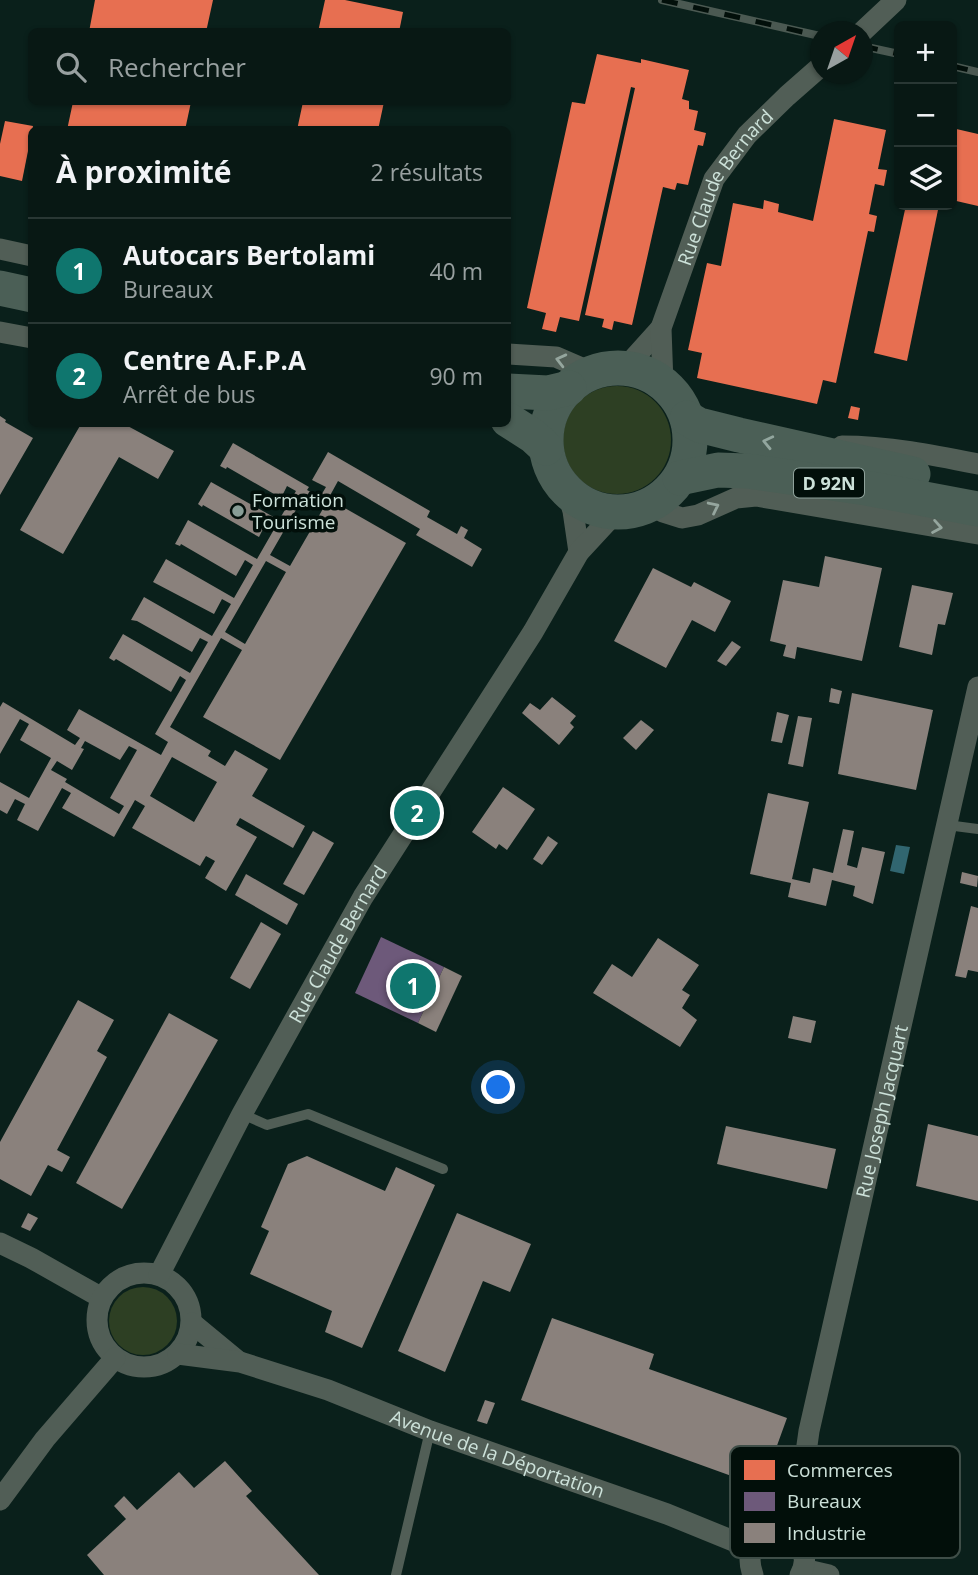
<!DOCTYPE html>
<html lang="fr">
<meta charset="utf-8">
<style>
:root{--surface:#081814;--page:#11211d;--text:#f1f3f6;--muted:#98a0a0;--line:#293734;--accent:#0f766e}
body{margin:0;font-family:"Open Sans",sans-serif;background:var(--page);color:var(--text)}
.controls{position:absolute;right:21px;top:21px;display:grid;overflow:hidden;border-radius:10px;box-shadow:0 2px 5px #0004}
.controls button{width:63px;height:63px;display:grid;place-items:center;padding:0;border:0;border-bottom:2px solid var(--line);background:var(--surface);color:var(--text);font:35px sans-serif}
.compass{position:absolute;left:810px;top:21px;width:63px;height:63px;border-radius:50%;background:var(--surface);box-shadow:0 2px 5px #0004;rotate:40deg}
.you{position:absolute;left:499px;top:1088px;width:24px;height:24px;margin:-18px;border:5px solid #fff;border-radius:50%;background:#1a73e8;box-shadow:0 0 0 10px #1a73e833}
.badge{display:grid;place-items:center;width:46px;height:46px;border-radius:50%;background:var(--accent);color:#fff;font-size:23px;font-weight:700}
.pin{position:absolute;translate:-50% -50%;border:4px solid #fff;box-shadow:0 2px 7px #0006}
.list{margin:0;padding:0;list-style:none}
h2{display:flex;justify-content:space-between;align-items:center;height:91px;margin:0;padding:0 28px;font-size:30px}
h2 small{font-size:23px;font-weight:400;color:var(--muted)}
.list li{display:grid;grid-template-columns:46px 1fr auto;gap:21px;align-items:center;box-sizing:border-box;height:105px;padding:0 28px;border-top:2px solid var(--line)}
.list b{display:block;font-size:26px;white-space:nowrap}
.list p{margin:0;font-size:23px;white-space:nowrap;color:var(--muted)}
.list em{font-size:23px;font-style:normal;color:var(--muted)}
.icon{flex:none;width:38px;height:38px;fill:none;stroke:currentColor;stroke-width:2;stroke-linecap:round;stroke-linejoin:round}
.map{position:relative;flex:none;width:978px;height:1575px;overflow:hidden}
.search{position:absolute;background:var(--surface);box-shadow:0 2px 5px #0004;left:28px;top:28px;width:483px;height:77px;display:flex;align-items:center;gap:18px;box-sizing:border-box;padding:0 24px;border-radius:10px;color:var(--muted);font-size:26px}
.panel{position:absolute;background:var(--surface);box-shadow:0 2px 5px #0004;left:28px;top:126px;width:483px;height:301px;border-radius:10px}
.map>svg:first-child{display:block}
.green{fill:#2d3f23}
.water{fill:#316670}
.shops{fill:#e76f51}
.offices{fill:#6d597a}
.industry{fill:#8a817c;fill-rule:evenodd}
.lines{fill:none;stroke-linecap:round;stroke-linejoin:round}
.lane{stroke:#515e56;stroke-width:10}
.street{stroke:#515e56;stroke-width:21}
.primary{stroke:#4b5f56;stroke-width:35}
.rail-casing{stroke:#4b5952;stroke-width:8}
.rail{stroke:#020f0a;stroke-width:5;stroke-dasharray:16;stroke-linecap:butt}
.oneway{stroke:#95a69e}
.oneway2{stroke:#92a69e}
.poi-dot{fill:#889d96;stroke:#020f0a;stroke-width:2.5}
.labels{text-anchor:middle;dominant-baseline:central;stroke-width:7;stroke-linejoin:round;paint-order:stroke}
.shield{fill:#020f0a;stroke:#8fa29b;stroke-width:2}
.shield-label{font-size:18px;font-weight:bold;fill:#cce1d9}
.street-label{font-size:19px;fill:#cce1d9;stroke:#020f0a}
.poi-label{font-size:19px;fill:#cce1d9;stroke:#020f0a;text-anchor:start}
.key{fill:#020f0a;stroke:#3f4e48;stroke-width:2}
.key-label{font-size:19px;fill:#cce1d9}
</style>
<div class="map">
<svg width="978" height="1575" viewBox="0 0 978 1575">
<rect width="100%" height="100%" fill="#0a201b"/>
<g class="green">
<circle cx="617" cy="440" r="54"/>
<circle cx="143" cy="1321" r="34"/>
</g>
<polygon class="water" points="896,845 910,847 904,874 890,871"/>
<g class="shops">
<polygon points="95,0 213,0 206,32 89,32"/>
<polygon points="325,0 345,0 403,12 399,32 318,32"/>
<polygon points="597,54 641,63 641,59 689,70 682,99 689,101 689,109 698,111 694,130 706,133 703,146 698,145 688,185 677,183 675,190 663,187 632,325 614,321 612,330 602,327 604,319 585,315 635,88 631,87 579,321 560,317 556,332 542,329 546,313 527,308 572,102 585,104"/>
<polygon points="73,102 191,102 185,130 67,130"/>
<polygon points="303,102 384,102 378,130 297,130"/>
<polygon points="834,119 886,130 878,169 887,170 884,186 875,184 869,214 877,216 874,232 868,231 836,383 823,380 817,404 697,378 702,353 688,350 707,263 721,266 733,203 763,209 764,200 779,204 778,212 813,221"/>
<polygon points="5,121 33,126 22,181 0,176 0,144"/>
<polygon points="952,128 978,134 978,206 952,200"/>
<polygon points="906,205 939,205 907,361 874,353"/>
<polygon points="851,406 860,408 858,420 848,418"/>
</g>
<polygon class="offices" points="381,937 444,967 418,1023 355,993"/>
<g class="industry">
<polygon points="0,416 6,420 5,422 33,438 0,495"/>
<polygon points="81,424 124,424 174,451 158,479 119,457 63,554 20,530"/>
<path d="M233 443 309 487 307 490 320 497 326 487 312 480 328 452 430 511 427 517 457 534 461 526 468 530 464 538 482 549 472 567 416 535 420 529 338 481 327 501 329 499 406 543 280 760 203 717 242 650 221 638 170 727 211 751 208 756 225 766 235 750 268 769 252 796 305 826 293 848 240 818 236 825 257 837 226 891 205 878 215 861 206 856 200 866 132 828 145 806 135 800 114 837 62 808 71 793 62 788 38 831 17 820 25 804 15 799 7 814 0 810V782L29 798 51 758 20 740 29 724 20 719 0 754V707L3 702 75 745 80 738 67 730 79 709 161 755 168 742 155 734 186 680 180 676 171 692 116 659 114 661 109 658 123 634 190 673 208 642 200 638 192 652 137 621 131 620 144 597 212 636 231 604 222 599 214 614 153 582 166 559 234 598 253 565 245 560 236 576 181 544 180 546 175 544 188 520 257 559 276 526 267 521 259 537 203 505 202 507 198 504 211 482 279 520 296 491 287 486 281 498 227 467 226 469 220 466ZM304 496 324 507 290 566 270 555ZM266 561 286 572 245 644 225 632ZM85 741 120 760 129 746 137 750 110 798 124 806 119 814 65 782 67 779 51 770 57 761 72 770 84 749 81 748ZM172 757 217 782 194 822 150 796Z"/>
<polygon points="825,556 882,568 862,661 797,647 795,659 783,656 786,645 770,641 783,580 819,587"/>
<polygon points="653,568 691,587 694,582 731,601 715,632 692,620 666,668 614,641"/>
<polygon points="912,585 953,593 945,625 938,624 932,655 899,647"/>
<polygon points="732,641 741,647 726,666 717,661"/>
<polygon points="831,688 842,691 839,704 829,702"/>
<polygon points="852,693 933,710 916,790 838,774"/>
<polygon points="552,697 576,716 570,723 574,727 559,745 522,713 530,703 540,710"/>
<polygon points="777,712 789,715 782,743 771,741"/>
<polygon points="798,716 812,718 803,767 788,764"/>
<polygon points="641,720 654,730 636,750 623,738"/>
<polygon points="503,787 535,809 507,850 499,844 496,849 472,832"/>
<polygon points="768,793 809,802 792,879 810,883 813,868 833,873 843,829 854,831 847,865 857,868 862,847 885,852 873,904 853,896 855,886 832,880 826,906 788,897 791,883 750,874"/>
<polygon points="313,831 334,843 304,895 283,884"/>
<polygon points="548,836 558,843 542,865 533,859"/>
<polygon points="962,872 978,876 977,887 960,883"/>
<polygon points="246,874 298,904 287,925 235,895"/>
<polygon points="971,906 978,908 978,972 968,970 966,978 955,976"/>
<polygon points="261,922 281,934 250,989 230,978"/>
<polygon points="658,938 699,965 682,990 690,995 682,1008 697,1020 680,1047 593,993 612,964 632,977"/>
<polygon points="444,967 462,976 436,1032 418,1023"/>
<polygon points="78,1000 114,1020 97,1051 107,1057 57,1150 70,1157 62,1172 48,1165 31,1196 0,1179 0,1142"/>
<polygon points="169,1013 218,1040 122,1209 76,1183"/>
<polygon points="793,1016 816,1021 811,1043 788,1038"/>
<polygon points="928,1124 978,1136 978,1201 916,1186"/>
<polygon points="726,1126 836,1149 827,1189 717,1164"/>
<polygon points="307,1156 385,1191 396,1167 435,1185 362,1348 325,1332 332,1311 250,1274 269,1231 261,1227 288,1164"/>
<polygon points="28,1213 38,1218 30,1231 21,1227"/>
<polygon points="457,1213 531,1244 510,1292 483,1281 445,1372 398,1351"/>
<polygon points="552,1318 654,1354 649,1369 787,1418 762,1487 521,1400"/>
<polygon points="485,1400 495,1403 487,1424 477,1421"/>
<polygon points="225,1461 252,1491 246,1496 319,1575 104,1575 87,1555 126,1519 114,1506 124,1496 137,1510 179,1472 194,1488"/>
</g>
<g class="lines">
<g class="lane">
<polyline points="947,825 978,829"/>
<polyline points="242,1114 267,1125 308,1114 443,1169"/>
<polyline points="396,1575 430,1431"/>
</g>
<g class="street">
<polyline points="862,32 896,0"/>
<polyline points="0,249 32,256"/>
<polyline points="0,332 32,338"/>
<polyline points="508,354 556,357 593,373"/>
<polyline points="625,368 661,328"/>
<path id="s1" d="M663 384 661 328 714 179 747 135 787 96 820 67"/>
<path d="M842 446C888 446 933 455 978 464"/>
<polyline points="567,491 573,511 579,552"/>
<polyline points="651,505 663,512 682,518 698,515 736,498 756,496 978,534"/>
<polyline points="0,1243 31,1258 102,1298"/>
<circle cx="144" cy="1320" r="47"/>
<path id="s2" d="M159 1275 242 1114 363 897 533 632 579 552 616 512"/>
<polyline points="192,1323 238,1361"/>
<path id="s3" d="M178 1354 240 1362 328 1390 430 1431 667 1514 753 1549"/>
<polyline points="0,1500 45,1439 115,1358"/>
<path id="s4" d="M785 1536 801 1488 809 1431 978 687"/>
<polyline points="803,1569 829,1575"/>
<path d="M753 1575C733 1519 825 1530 800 1575"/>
</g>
<g class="primary">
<polyline points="0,288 32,295"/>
<circle cx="618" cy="440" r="72"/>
<polyline points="508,391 548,393 569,388"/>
<polyline points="687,418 699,425 739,435 913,474"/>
<polyline points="508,420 533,436 546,448"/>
<polyline points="680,478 718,470 747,471 866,488 978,509"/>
</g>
<defs>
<g id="rail">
<polyline points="662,0 820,36"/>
<polyline points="862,46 899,54"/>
<polyline points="952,66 978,72"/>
</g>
</defs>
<use href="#rail" class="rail-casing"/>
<use href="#rail" class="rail"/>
</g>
<defs><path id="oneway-chevron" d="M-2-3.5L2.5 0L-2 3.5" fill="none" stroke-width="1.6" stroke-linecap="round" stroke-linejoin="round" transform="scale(1.75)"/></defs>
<g class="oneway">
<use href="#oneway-chevron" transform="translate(561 360) rotate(-166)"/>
<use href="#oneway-chevron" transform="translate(714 507) rotate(-26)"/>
<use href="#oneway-chevron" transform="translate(937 527) rotate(10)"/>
</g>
<use class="oneway2" href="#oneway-chevron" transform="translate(768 442) rotate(-167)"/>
<circle class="poi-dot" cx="238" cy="511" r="7"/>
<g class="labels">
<rect class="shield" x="794" y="468.5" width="70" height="29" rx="5"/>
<g class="shield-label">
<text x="829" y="483">D 92N</text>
</g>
<g class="street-label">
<text stroke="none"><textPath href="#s1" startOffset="212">Rue Claude Bernard</textPath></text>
<text stroke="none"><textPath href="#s2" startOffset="376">Rue Claude Bernard</textPath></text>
<text stroke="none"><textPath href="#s4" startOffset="436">Rue Joseph Jacquart</textPath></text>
<text stroke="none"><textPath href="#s3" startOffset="336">Avenue de la Déportation</textPath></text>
</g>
<g class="poi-label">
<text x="252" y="500">Formation<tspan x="252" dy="22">Tourisme</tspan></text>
</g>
</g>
<rect x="730" y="1446" width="230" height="112" rx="10" class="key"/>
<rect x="744" y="1460" width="31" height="20" fill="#e76f51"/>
<rect x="744" y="1492" width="31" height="19" fill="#6d597a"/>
<rect x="744" y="1523" width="31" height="20" fill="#8a817c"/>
<g class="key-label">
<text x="787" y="1477">Commerces</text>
<text x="787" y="1508">Bureaux</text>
<text x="787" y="1540">Industrie</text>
</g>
</svg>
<div class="controls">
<button>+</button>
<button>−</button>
<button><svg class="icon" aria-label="layers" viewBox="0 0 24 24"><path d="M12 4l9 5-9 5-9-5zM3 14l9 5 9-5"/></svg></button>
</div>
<svg class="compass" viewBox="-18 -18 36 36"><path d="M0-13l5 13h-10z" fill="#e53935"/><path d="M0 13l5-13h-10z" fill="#98a0a0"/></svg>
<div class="you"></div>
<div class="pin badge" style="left:413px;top:986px">1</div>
<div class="pin badge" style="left:417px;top:813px">2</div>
<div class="search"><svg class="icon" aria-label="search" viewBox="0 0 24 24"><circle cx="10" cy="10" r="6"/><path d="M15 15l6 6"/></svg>Rechercher</div>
<section class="panel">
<h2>À proximité<small>2 résultats</small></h2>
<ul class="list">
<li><span class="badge">1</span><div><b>Autocars Bertolami</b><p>Bureaux</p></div><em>40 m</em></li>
<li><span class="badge">2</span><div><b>Centre A.F.P.A</b><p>Arrêt de bus</p></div><em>90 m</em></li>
</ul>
</section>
</div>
